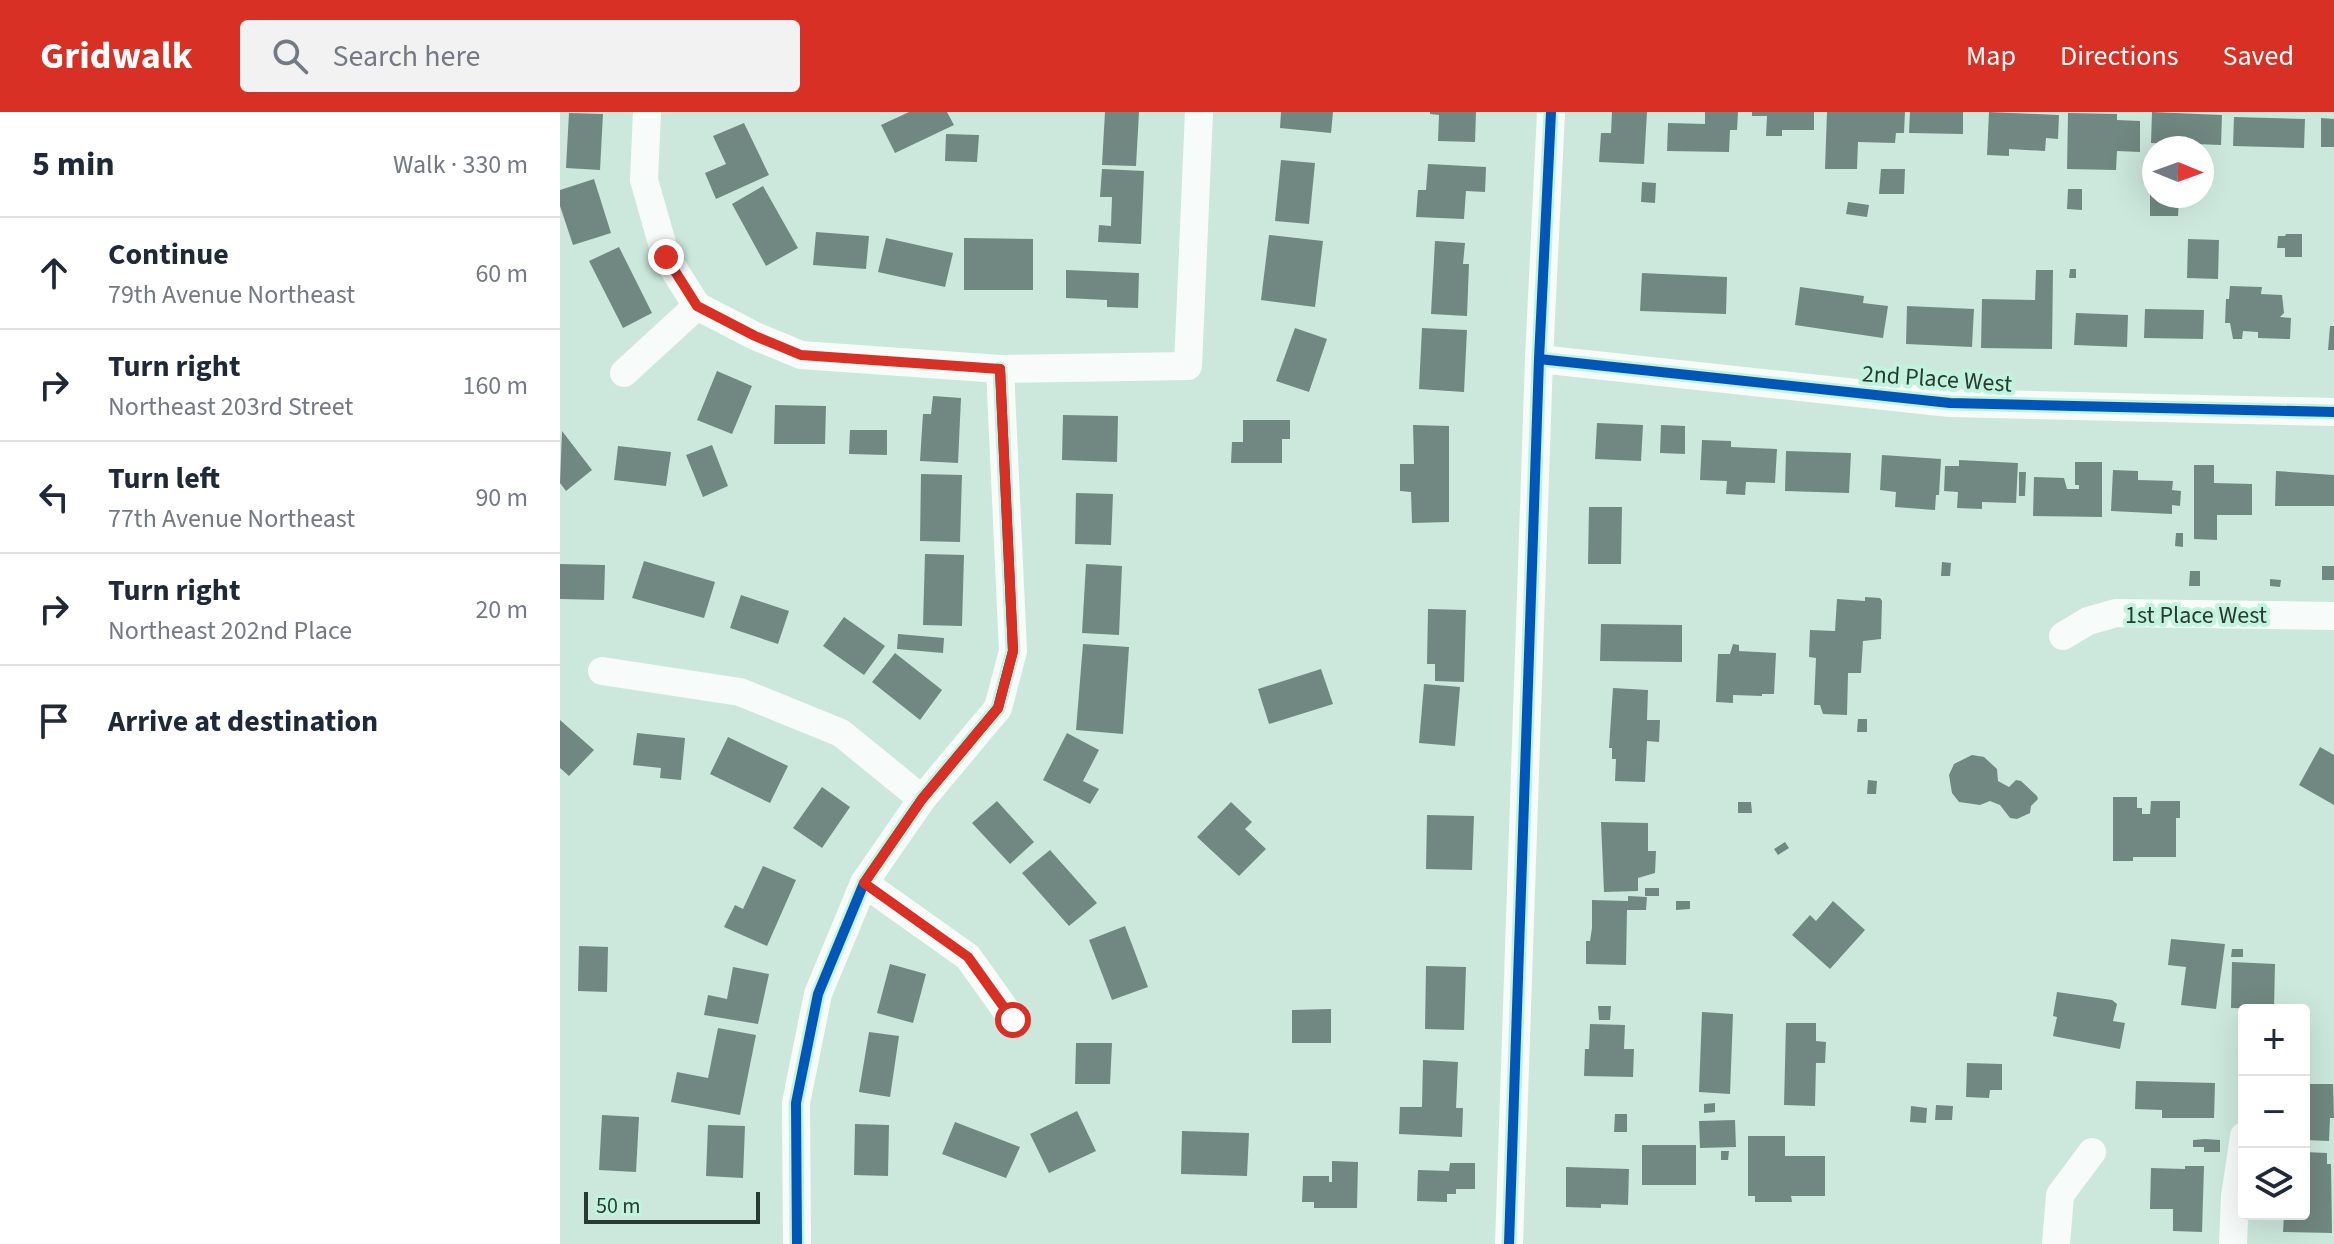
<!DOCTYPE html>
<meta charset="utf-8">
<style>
:root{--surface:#fff;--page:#f2f2f3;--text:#1f2937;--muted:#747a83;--line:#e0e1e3;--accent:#d93025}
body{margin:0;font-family:"Source Sans 3",sans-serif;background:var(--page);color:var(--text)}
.controls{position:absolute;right:24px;bottom:24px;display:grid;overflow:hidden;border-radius:8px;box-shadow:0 8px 32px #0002}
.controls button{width:72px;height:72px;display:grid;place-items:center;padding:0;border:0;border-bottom:2px solid var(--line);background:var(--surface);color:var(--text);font:40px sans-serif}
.compass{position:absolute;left:1582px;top:24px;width:72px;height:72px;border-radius:50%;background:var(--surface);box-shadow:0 8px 32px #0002;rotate:91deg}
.scale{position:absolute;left:24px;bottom:20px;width:176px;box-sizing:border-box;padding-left:8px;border:4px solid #283b33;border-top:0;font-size:22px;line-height:28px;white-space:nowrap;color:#283b33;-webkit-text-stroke:6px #c1f3dd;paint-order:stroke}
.stop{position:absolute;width:24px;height:24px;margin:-18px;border:6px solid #d93025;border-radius:50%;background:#fff}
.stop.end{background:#d93025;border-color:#fff;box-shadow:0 2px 8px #0008}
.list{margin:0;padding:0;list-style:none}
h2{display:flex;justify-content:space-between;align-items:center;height:104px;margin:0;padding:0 32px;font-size:34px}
h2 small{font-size:26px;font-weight:400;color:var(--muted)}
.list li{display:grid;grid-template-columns:52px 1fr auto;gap:24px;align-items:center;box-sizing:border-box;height:112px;padding:0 32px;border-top:2px solid var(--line)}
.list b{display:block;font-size:30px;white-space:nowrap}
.list p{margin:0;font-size:26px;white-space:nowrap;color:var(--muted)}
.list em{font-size:26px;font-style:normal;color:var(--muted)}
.icon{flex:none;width:44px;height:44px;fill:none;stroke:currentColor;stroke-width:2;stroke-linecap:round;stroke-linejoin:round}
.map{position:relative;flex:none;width:1774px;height:1132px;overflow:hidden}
header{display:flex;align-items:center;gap:48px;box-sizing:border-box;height:112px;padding:0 40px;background:var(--accent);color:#fff}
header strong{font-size:38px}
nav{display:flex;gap:44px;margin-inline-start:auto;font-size:28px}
.search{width:560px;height:72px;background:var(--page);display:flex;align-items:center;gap:20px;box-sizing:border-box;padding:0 28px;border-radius:8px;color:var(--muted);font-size:30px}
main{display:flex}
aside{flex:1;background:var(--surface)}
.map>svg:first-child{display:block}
.building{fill:#708881}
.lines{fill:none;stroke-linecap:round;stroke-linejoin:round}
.minor{stroke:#f7fcfa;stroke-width:28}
.cycleway-casing{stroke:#c1f3dd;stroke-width:15}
.cycleway{stroke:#0057b8;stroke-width:10}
.route{stroke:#d93025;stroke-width:10}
.labels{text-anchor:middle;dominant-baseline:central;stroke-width:8;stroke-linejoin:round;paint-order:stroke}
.street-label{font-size:24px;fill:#283b33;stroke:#c1f3dd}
</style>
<header>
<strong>Gridwalk</strong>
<div class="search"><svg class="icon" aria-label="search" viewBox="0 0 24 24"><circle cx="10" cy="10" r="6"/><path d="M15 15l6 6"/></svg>Search here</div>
<nav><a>Map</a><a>Directions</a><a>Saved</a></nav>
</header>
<main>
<aside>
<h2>5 min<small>Walk · 330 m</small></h2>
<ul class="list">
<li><svg class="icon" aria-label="ahead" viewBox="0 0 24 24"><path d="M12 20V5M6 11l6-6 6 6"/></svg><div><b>Continue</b><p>79th Avenue Northeast</p></div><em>60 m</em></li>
<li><svg class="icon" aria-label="right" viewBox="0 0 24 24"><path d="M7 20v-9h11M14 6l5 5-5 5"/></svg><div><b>Turn right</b><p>Northeast 203rd Street</p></div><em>160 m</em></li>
<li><svg class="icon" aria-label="left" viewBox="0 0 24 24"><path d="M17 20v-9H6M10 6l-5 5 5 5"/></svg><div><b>Turn left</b><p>77th Avenue Northeast</p></div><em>90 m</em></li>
<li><svg class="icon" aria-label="right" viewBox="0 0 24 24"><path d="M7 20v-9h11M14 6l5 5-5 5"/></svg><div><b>Turn right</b><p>Northeast 202nd Place</p></div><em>20 m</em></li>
<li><svg class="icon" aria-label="arrive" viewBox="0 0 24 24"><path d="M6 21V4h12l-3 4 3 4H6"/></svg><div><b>Arrive at destination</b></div></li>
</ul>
</aside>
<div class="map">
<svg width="1774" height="1132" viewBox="0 0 1774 1132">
<rect width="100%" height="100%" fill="#cce8dc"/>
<g class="building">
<polygon points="349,0 387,0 394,13 335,41 321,13"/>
<polygon points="545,0 579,0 576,54 542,53"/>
<polygon points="721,0 773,0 771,21 720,16"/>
<polygon points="870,0 916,0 915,30 878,29 879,3 870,2"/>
<polygon points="1052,0 1087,0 1084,52 1039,50 1041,21 1051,21"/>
<polygon points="1145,0 1178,0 1177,18 1170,18 1169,40 1107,39 1108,11 1145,12"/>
<polygon points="1192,0 1254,0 1254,18 1222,18 1222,24 1206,24 1207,4 1192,4"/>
<polygon points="1267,0 1345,0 1344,21 1336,21 1335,31 1298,30 1297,57 1265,57"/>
<polygon points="1350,0 1403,0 1403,22 1349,21"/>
<polygon points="1429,0 1499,3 1498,27 1486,26 1485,39 1449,37 1449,44 1427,43"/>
<polygon points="1592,0 1662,3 1661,33 1636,32 1636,36 1611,36 1611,32 1591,31"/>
<polygon points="9,1 43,2 40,58 6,56"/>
<polygon points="1508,1 1557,2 1557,8 1580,9 1580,40 1557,39 1556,58 1507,57"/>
<polygon points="1674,5 1745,7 1744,36 1673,34"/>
<polygon points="1761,6 1774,7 1774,35 1761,35"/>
<polygon points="184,11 209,63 156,87 145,61 166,52 153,24"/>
<polygon points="386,22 419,23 417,50 385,49"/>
<polygon points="721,48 755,51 749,112 715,109"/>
<polygon points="868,52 926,55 925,80 906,79 904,107 856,105 858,78 866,78"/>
<polygon points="542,57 584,59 581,132 538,130 539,113 551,114 552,85 540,85"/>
<polygon points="1321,57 1345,57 1344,82 1319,82"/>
<polygon points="34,67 51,121 13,133 0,94 0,78"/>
<polygon points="1082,70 1096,71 1095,91 1081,90"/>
<polygon points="1590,73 1594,73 1594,84 1619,84 1618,104 1590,104"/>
<polygon points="203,74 238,136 206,154 172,92"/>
<polygon points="1508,77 1522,77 1522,98 1507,97"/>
<polygon points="1288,90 1309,93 1307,105 1286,102"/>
<polygon points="256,120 309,124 306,157 253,153"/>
<polygon points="1726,122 1742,122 1742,145 1725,145 1725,136 1717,136 1718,124 1725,124"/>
<polygon points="709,123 763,129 755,195 701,188"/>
<polygon points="326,126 393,141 385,175 318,160"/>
<polygon points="404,126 473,127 473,178 404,178"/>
<polygon points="1628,127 1659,128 1658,167 1627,166"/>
<polygon points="875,129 905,131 903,152 909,152 907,204 871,202"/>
<polygon points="59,135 92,201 63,216 29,149"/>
<polygon points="1510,157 1516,157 1516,166 1509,166"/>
<polygon points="506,158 579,161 578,196 547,195 547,188 506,186"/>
<polygon points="1476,158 1493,158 1492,237 1421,236 1422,187 1475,188"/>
<polygon points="1082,161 1167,165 1166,202 1080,199"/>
<polygon points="1670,174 1702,175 1701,182 1722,183 1724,201 1720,205 1731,206 1730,227 1698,226 1698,220 1683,219 1682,227 1673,227 1670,211 1665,211 1666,187 1669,187"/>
<polygon points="1240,175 1304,184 1303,191 1328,194 1323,226 1235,213"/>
<polygon points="1347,194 1414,197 1412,235 1346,232"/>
<polygon points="1585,197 1644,198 1643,227 1584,226"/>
<polygon points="1516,201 1568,203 1567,235 1514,233"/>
<polygon points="1770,214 1774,214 1774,238 1768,238"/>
<polygon points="735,216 767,227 749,280 716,269"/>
<polygon points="862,216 907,218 904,280 859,277"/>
<polygon points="157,259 192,274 172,322 137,308"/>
<polygon points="373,284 401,286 398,351 360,349 363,302 371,302"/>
<polygon points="215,293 266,294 265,332 214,332"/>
<polygon points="503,303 558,304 557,350 502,348"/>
<polygon points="683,308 730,308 730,327 722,327 722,351 671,351 672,330 683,330"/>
<polygon points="1037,311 1083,313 1081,349 1035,347"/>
<polygon points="853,313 889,314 889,410 852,411 851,380 840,379 840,352 854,352"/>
<polygon points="1101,313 1125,314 1125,342 1100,341"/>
<polygon points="290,318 327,318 327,343 289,342"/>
<polygon points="2,319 32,358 6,379 0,371"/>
<polygon points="1142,328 1171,329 1171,335 1217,337 1215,371 1186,370 1185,383 1166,382 1167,369 1140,368"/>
<polygon points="152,333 168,374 143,385 126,343"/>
<polygon points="58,334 111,340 106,374 54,368"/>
<polygon points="1226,339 1291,341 1289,381 1225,379"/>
<polygon points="1322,343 1381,347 1379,383 1376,383 1375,398 1335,395 1336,380 1320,378"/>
<polygon points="1399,348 1458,351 1456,391 1422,390 1422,397 1397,396 1398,380 1384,379 1385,354 1399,354"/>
<polygon points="1515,350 1542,350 1542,405 1473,404 1474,365 1504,366 1507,377 1519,377 1519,373 1515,373"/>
<polygon points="1634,353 1654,353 1654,371 1692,372 1692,403 1657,403 1657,428 1634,427"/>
<polygon points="1553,358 1578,359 1578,368 1613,369 1612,378 1621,379 1620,394 1612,393 1612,402 1551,399"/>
<polygon points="1716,359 1774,363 1774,394 1715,394"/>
<polygon points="1459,360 1466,360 1465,384 1459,384"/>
<polygon points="361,362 402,363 400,430 360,429"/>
<polygon points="516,381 553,382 551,433 515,432"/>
<polygon points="1029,395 1062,395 1061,452 1028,452"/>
<polygon points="1616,421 1623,421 1623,435 1615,434"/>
<polygon points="365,442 404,443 402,514 363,513"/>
<polygon points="84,449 155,470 144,506 72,486"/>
<polygon points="1382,450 1391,451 1390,464 1381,464"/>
<polygon points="0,452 45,453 44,488 0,487"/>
<polygon points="526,452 562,454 559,523 522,521"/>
<rect x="1762" y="454" width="12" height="14"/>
<polygon points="1630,459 1640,459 1640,474 1629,474"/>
<polygon points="1710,467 1721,468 1720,475 1710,474"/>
<polygon points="181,483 229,499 218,532 170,516"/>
<polygon points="1305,485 1320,486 1322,489 1321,527 1303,529 1301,561 1288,561 1287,603 1263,602 1260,593 1254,593 1256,546 1249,545 1250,518 1275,519 1277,487 1305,489"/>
<polygon points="868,497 906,498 904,570 875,569 875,552 867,552"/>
<polygon points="284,505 325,534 304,563 263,534"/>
<polygon points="1041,512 1122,513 1122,550 1040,549"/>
<polygon points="338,522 384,526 383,541 337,537"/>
<polygon points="523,532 569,535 563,622 516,618"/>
<polygon points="1173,532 1179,533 1179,539 1216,541 1214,582 1202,582 1202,584 1173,583 1173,591 1156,590 1158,542 1170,542"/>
<polygon points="335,541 382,578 360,608 312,570"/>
<polygon points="761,557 773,592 709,612 698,577"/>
<polygon points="864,572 900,575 895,634 859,631"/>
<polygon points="1053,576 1088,578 1087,608 1100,608 1099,630 1087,629 1085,670 1055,669 1056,647 1052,647 1052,636 1049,636"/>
<polygon points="1298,607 1307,607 1307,620 1297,620"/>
<polygon points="0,608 34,638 9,664 0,656"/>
<polygon points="77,621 125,626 121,668 100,666 101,656 73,653"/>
<polygon points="507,621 539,638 523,669 539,677 530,692 483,668"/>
<polygon points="168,625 228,654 210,691 150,662"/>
<polygon points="1760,635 1774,643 1774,693 1739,673"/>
<polygon points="1412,643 1424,645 1437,657 1438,669 1449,675 1456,668 1461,669 1477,684 1478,687 1471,694 1470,701 1457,707 1450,706 1440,693 1430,689 1420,693 1399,690 1392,681 1389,663 1394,652"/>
<polygon points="1308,668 1317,669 1316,682 1307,682"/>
<polygon points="262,675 290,695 262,736 233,716"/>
<polygon points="1553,685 1577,685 1577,696 1582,696 1582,702 1590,702 1591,689 1620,689 1620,706 1616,706 1616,745 1573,745 1573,749 1553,749"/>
<polygon points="437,689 474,730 450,752 412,711"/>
<polygon points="671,690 692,710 685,717 706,737 679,764 637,725"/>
<polygon points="1178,690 1191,690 1192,701 1178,701"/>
<polygon points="867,703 914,704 912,758 866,757"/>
<polygon points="1041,710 1088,711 1088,739 1096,739 1095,761 1078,766 1078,779 1044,780"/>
<polygon points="1225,730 1229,736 1218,743 1214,737"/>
<polygon points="490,738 537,791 509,814 462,761"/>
<polygon points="203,754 236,768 207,834 164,815 175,793 183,797"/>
<rect x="1085" y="776" width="14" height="8"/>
<polygon points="1068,784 1087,785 1086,798 1067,798 1066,853 1026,852 1026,829 1030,829 1032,816 1032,788 1068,789"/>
<polygon points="1116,789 1130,789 1130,797 1116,798"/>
<polygon points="1273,789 1305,818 1270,857 1232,823 1250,803 1256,809"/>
<polygon points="565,814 588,875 552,888 529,828"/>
<polygon points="1611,827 1665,832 1656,897 1621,893 1626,855 1608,853"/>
<polygon points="19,834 48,835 47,880 18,879"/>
<polygon points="1672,837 1683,837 1683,845 1671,845"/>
<polygon points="1672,850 1715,852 1714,897 1671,896"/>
<polygon points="330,852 366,862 353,911 317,901"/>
<polygon points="866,854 906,855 904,918 865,917"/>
<polygon points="173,855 209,862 198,912 144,903 148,883 167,887"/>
<polygon points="1497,880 1552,888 1557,892 1553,909 1565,911 1560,937 1493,924 1497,905 1493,904"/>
<polygon points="1038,894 1051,894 1050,908 1039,908"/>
<polygon points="771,897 771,931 732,931 732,898"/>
<polygon points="1142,900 1173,902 1170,982 1139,980"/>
<polygon points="1226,911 1256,911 1256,929 1266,930 1265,951 1256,951 1255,994 1224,993"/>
<polygon points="1030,912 1065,913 1064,937 1074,937 1073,965 1024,964 1025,937 1029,937"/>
<polygon points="158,916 196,923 180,1003 111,990 117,960 148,966"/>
<polygon points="309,920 339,924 330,985 299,980"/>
<polygon points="516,931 552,931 550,972 515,972"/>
<polygon points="863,948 898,950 896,996 903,996 902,1025 839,1022 840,995 862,995"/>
<polygon points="1407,951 1442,952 1442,978 1430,978 1429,986 1406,985"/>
<polygon points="1576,969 1655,971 1654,1006 1602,1006 1602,998 1575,997"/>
<polygon points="1744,972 1773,972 1774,1006 1770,1006 1769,1029 1744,1028"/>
<polygon points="1155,991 1155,1000 1144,1001 1144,992"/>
<polygon points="1376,993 1393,994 1392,1008 1375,1008"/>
<polygon points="1351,994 1367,996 1366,1011 1350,1010"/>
<polygon points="517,999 536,1039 489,1061 470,1022"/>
<polygon points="1055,1002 1067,1002 1067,1020 1054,1020"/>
<polygon points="42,1003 79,1005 76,1060 39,1058"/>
<polygon points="1175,1008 1176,1035 1140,1036 1139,1009"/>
<polygon points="395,1010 460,1035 446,1066 382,1042"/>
<polygon points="295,1012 329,1013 328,1064 294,1063"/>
<polygon points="148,1013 185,1014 183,1066 146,1064"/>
<polygon points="622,1019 689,1021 687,1064 621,1062"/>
<polygon points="1188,1024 1225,1024 1225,1044 1265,1044 1265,1084 1231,1084 1232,1090 1195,1090 1195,1084 1188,1084"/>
<polygon points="1645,1027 1660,1028 1660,1040 1644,1040 1644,1035 1633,1035 1633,1028"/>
<rect x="1082" y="1033" width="54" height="40"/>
<polygon points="1161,1039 1169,1039 1168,1048 1161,1048"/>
<polygon points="1744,1040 1767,1041 1767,1052 1771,1052 1772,1121 1723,1120 1724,1102 1744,1102"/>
<polygon points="772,1049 798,1050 797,1096 754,1096 754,1090 742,1090 743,1064 769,1064 769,1070 772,1070"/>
<polygon points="890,1051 915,1051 915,1077 896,1077 896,1082 887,1082 887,1090 857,1089 858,1058 889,1059"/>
<polygon points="1625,1054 1644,1054 1642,1120 1613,1119 1613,1097 1590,1097 1591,1056 1625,1057"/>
<polygon points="1006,1055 1069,1057 1068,1093 1041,1092 1041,1096 1006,1095"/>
</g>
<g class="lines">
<g class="minor">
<polyline points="137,194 195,224 241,243 440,257 628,254 639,0"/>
<polyline points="979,247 1390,291 1774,300"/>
<polyline points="64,261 137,194 106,145 84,68 87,0"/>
<polyline points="1503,524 1528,509 1556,501 1774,504"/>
<polyline points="42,559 180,580 281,621 362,687"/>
<polyline points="304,771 408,845 453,908"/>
<polyline points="237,1132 236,991 258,882 304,771 362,687 438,596 453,539 440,257"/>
<polyline points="949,1132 979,247 991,0"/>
<polyline points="1496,1132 1500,1083 1532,1040"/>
<polyline points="1673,1132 1675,1085 1684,1024"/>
</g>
<defs>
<g id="cycleway">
<polyline points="979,247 1390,291 1774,300"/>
<polyline points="237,1132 236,991 258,882 304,771 362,687 438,596 453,539 440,257"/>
<polyline points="949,1132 979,247 991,0"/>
</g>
</defs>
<use href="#cycleway" class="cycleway-casing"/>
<use href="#cycleway" class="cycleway"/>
</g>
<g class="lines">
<polyline class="route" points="106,145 137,194 195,224 241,243 440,257 453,539 438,596 362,687 304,771 408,845 453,908"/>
</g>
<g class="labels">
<g class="street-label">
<text transform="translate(1377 267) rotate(4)">2nd Place West</text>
<text x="1636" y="503">1st Place West</text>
</g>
</g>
</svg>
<div class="controls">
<button>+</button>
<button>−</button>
<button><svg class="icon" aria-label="layers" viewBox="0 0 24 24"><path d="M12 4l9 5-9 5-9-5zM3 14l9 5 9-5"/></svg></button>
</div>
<svg class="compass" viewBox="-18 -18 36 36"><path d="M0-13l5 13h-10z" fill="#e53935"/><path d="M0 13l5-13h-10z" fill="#747a83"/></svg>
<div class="scale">50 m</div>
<div class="stop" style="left:453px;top:908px"></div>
<div class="stop end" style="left:106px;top:145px"></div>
</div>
</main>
